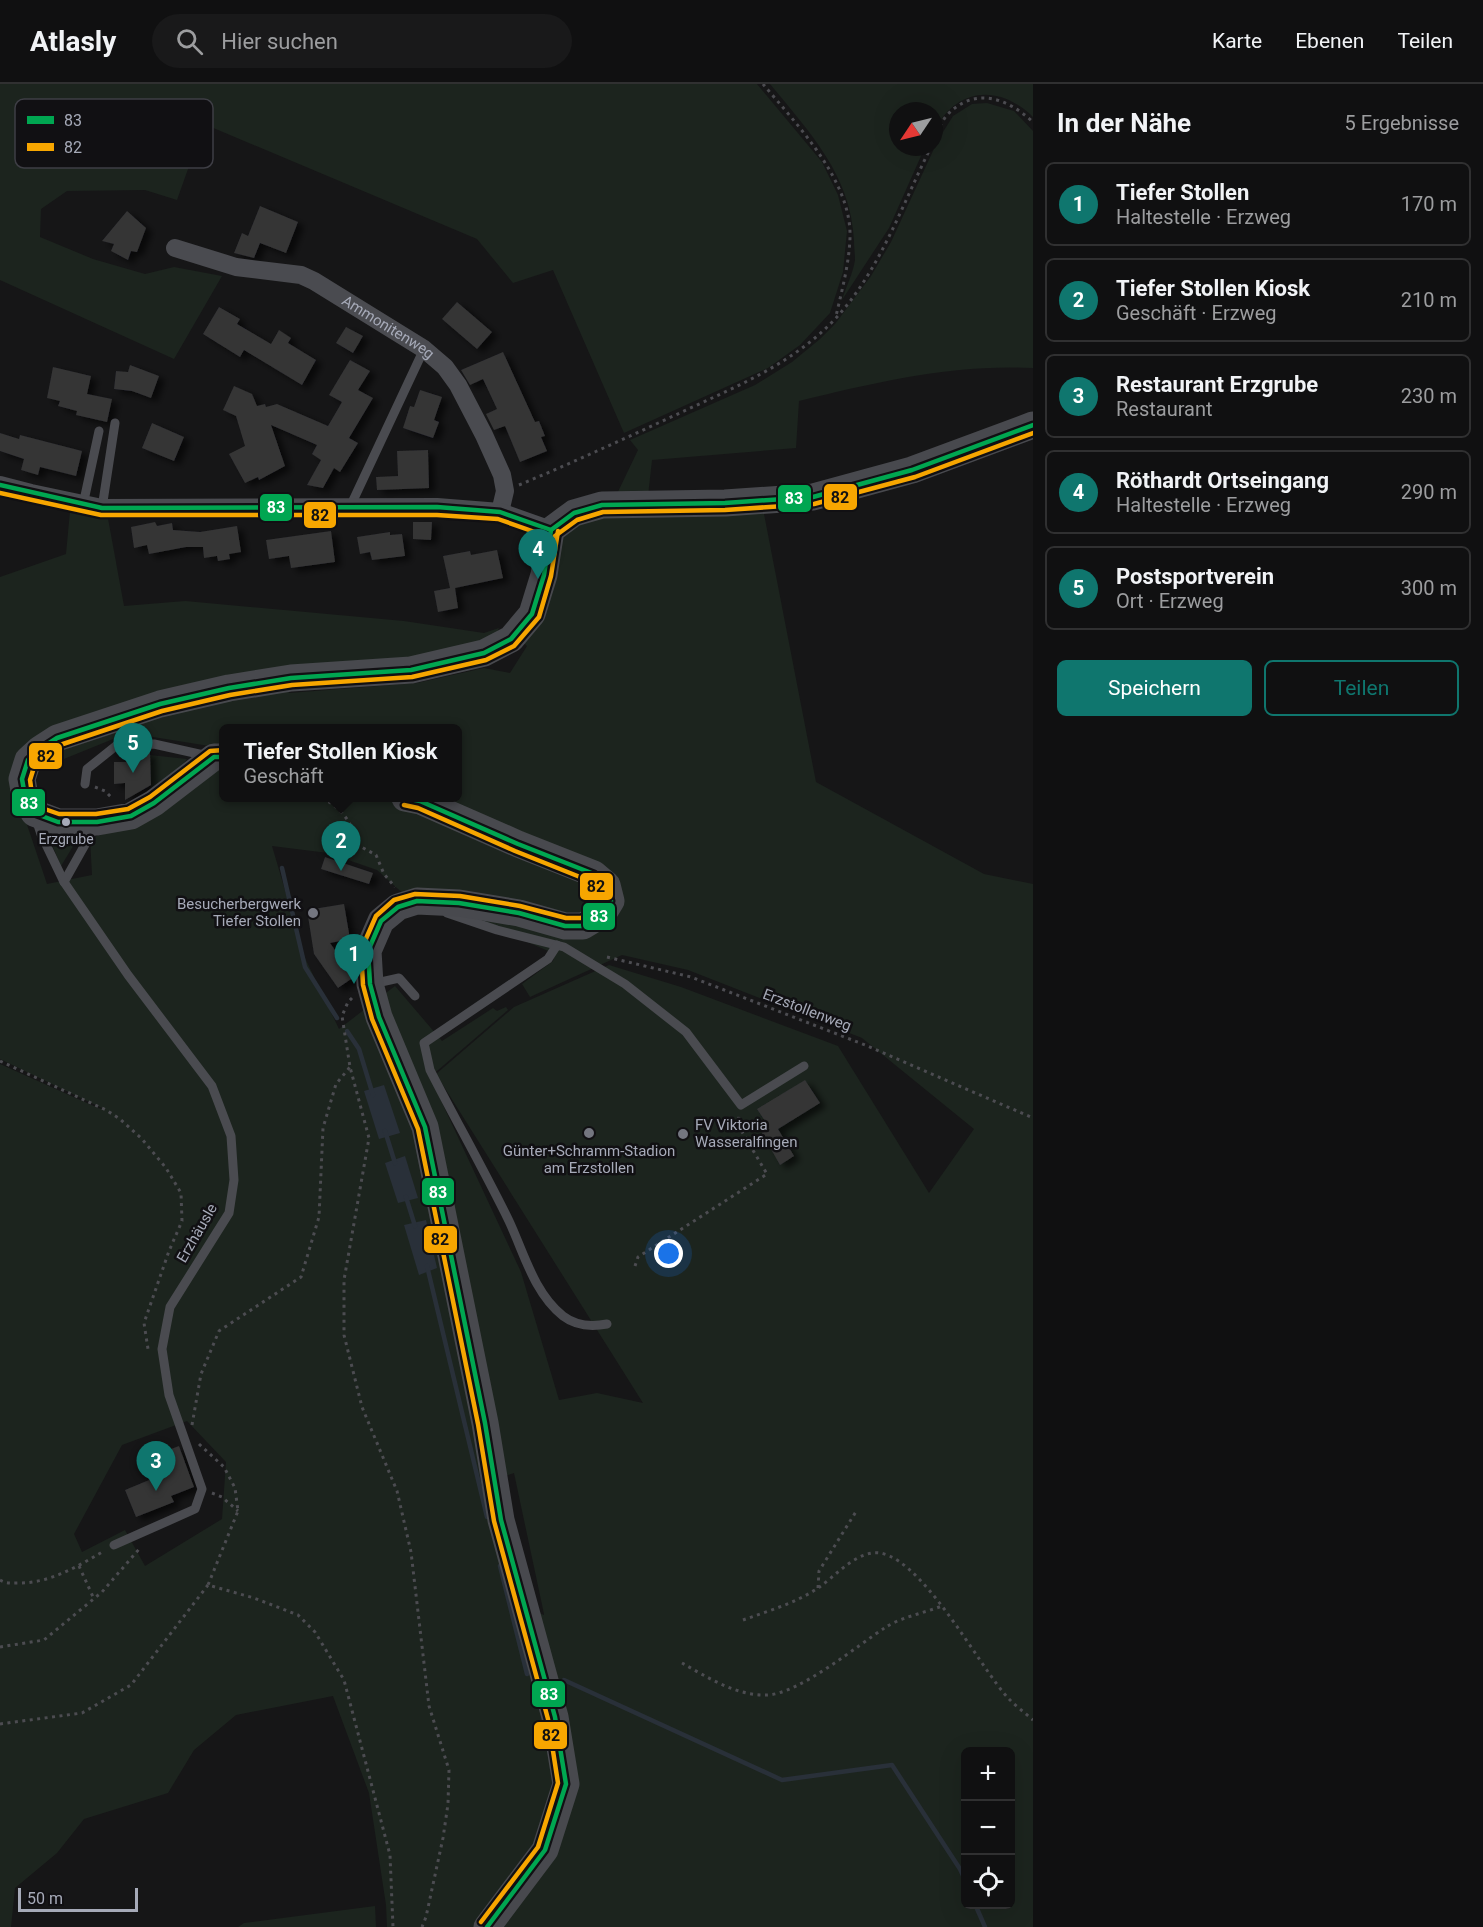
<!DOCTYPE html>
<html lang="de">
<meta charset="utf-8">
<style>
:root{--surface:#101011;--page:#19191a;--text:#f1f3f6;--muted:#9c9d9f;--line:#303031;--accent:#0f766e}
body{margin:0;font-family:Roboto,sans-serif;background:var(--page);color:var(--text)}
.controls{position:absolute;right:18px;bottom:18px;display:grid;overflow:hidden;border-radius:9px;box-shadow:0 6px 24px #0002}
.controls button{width:54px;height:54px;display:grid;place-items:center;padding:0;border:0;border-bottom:2px solid var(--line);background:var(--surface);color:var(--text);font:30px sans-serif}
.compass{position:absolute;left:889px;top:18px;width:54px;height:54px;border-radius:50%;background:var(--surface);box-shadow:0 6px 24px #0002;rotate:235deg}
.scale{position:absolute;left:18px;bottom:15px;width:120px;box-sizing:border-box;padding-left:6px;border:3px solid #a6aab8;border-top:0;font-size:16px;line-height:21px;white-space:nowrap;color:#a6aab8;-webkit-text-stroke:4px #111013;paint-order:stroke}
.you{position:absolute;left:669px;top:1170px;width:21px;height:21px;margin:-15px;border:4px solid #fff;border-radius:50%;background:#1a73e8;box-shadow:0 0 0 9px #1a73e833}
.badge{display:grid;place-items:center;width:39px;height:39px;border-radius:50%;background:var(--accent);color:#fff;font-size:20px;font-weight:700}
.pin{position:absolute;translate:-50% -50px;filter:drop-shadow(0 2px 3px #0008)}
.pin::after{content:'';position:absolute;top:32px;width:21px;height:18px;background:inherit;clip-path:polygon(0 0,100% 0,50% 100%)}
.popup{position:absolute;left:219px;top:640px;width:243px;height:78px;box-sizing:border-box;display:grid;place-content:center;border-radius:9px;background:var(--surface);filter:drop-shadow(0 2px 4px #0005);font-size:20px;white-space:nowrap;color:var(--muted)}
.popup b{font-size:22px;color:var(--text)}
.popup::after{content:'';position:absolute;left:50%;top:100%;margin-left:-12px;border:12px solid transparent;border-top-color:var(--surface)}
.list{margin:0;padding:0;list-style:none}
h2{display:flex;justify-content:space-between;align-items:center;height:78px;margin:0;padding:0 24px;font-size:26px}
h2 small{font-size:20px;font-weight:400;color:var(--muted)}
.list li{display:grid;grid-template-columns:39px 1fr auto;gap:18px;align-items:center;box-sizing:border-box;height:84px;margin:0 12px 12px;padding:0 12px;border:2px solid var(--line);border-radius:9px}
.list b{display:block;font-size:22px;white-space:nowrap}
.list p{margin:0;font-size:20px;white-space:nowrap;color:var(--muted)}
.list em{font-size:20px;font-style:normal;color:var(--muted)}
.actions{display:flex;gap:12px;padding:18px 24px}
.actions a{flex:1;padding:14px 0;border:2px solid var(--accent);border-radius:9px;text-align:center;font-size:21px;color:var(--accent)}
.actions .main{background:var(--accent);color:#fff}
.icon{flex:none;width:33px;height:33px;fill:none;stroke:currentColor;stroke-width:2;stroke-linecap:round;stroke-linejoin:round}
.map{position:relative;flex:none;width:1033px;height:1843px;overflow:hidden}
header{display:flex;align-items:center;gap:36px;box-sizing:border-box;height:84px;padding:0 30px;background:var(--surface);border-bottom:2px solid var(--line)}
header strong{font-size:28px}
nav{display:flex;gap:33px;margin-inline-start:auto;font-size:21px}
.search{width:420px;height:54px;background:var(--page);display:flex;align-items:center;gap:15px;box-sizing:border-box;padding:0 21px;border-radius:33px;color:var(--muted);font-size:22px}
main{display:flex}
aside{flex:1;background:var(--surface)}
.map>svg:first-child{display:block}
.green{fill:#1c241e;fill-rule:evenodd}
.water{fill:#293039}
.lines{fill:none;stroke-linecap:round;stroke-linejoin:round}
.stream{stroke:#293039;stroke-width:4.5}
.building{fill:#343436;filter:url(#shadow)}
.path{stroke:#4c4c51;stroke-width:3;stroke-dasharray:3 4.5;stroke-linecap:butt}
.lane{stroke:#4a4b50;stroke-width:9}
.street{stroke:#4a4b50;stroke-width:18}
.secondary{stroke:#48494e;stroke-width:27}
.bus-1-casing{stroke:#111013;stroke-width:9}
.bus-2-casing{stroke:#111013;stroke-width:9}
.bus-1{stroke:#00a651;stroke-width:4.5}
.bus-2{stroke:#f7a600;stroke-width:4.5}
.bus-dot{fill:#a6aab8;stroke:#111013;stroke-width:2}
.poi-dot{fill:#747680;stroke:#111013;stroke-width:2}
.labels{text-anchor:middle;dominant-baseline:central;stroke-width:5;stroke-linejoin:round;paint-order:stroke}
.bus-label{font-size:14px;fill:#a6aab8;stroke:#111013}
.street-label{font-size:15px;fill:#a6aab8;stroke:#111013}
.poi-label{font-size:15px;fill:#a6aab8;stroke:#111013;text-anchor:end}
.key{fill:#111013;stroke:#3e3e45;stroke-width:1.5}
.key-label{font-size:16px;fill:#a6aab8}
.line-badge{stroke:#111013;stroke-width:2}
.badge-label{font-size:16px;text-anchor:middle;font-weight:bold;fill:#fff}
.pale-badge-label{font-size:16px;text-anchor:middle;font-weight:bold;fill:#111}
</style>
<header>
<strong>Atlasly</strong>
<div class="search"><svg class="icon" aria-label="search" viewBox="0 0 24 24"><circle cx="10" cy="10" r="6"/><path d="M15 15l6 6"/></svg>Hier suchen</div>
<nav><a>Karte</a><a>Ebenen</a><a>Teilen</a></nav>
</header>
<main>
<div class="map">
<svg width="1033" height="1843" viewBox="0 0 1033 1843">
<defs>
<filter id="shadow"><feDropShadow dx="6" dy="4" stdDeviation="3" flood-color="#0009"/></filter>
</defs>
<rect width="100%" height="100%" fill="#161617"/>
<g class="green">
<polygon points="0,0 757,0 822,78 838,111 847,147 843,188 830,229 800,261 768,284 624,349 553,186 513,199 477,155 204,40 177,116 145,106 67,107 41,125 40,153 93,175 145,190 174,183 222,192 174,275 0,196"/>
<path d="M770 0H1033V33C999 0 957 3 934 47V27H898V63H925L889 144 842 216C846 203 853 189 855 176 855 170 854 163 854 157 851 91 810 49 770 0Z"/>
<path d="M987 19 1014 27 1033 47V284C954 280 876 298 799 317L796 364 652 376 648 412 615 414 638 366 630 356 755 301 792 278 820 255 835 240 871 192 891 158 938 56 953 32 972 20Z"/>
<path d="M70 427 107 429 124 522 185 517 404 537 484 549 499 544 494 556 459 568 283 589 289 609 417 599 484 584 510 589 527 562 521 556 558 456 591 431 764 430 816 698 984 790 1033 800V1843H387L386 1821 369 1709 333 1612 236 1631 194 1666 168 1709 84 1735 57 1769 15 1804 11 1843H0V980L98 1024 106 1026 0 975V493L66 470ZM224 644H458V714H224ZM128 649 222 664 114 747 90 754 92 791 47 800 12 696ZM272 762 328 769 377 786 407 813 466 831 555 870 553 877 522 900 530 913 622 871 688 886 862 954 974 1045 929 1109 838 962 681 903 609 881 514 923 436 990 643 1319 597 1309 559 1316 521 1188 430 993 508 926 506 923 497 927 493 924 442 957 395 902 339 945 305 874ZM187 1337 226 1378 222 1435 145 1482 125 1446 82 1468 74 1450 122 1361ZM514 1389 544 1530V1531L512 1518 478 1401ZM966 1668H1010V1820H966Z"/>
<polygon points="150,671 187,675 168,699 151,711"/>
<polygon points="45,744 83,746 61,782"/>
<polygon points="375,1822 376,1843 238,1843 244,1839"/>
</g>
<g class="water">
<polygon points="384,1001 400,1049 379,1055 364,1007"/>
<polygon points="405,1072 418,1114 398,1119 385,1079"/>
<polygon points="426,1136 437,1184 419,1191 404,1141"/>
</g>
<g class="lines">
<g class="stream">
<polyline points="282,784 305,883 337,934"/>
<polyline points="347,947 359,965 373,1011"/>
<polyline points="385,1047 395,1079"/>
<polyline points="406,1113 415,1142"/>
<polyline points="427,1182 487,1433"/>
<polyline points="500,1482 527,1590"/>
<polyline points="564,1596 782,1696 892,1681 960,1785 966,1798"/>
<polyline points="975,1820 985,1843"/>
</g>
</g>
<g class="building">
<polygon points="260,122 298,138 286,169 260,159 254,174 234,169 242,149 248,152"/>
<polygon points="127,127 146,144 137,168 131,167 128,176 111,167 114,160 102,157"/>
<polygon points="457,218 492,248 477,265 442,235"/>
<polygon points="219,223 240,235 237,240 271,260 279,246 291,254 288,259 316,276 302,301 244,266 240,273 203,250"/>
<polygon points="346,243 363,252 353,269 336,259"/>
<polygon points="503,268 535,338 539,337 545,352 541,353 547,367 520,378 505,342 494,346 486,330 497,325 483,295 470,301 461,286"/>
<polygon points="350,276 370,287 358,306 373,314 349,354 358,359 340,388 334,384 323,404 307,401 321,376 312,370 317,361 271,341 285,382 259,396 258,393 245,399 229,370 245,362 236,332 223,326 234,302 252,310 257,322 265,320 266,323 277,320 328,342 342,318 329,311"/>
<polygon points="130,281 159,292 151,314 132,307 114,305 116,287 128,288"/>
<polygon points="53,283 91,292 87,310 112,315 107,338 76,331 77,327 58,322 60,317 47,314"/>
<polygon points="420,306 442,313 434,336 439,338 433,354 403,344 410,322 414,323"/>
<polygon points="152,339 184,353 174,377 142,364"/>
<polygon points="0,349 19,355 20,351 82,367 76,392 40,383 38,391 21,386 24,375 0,367"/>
<polygon points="428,366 429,404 377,406 376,393 398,392 397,367"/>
<polygon points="155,438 157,442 172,439 173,446 200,448 237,442 241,468 229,470 230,475 218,477 217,472 204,474 203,463 186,463 149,470 147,461 134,464 131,443"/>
<polygon points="413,438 432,438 431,456 413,455"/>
<polygon points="331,447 335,478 291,484 289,472 269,475 266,456"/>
<polygon points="390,448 390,451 402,450 405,472 372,476 370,468 360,470 357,453"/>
<polygon points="497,466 503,494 455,504 458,524 438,528 434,507 450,504 443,472 470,467 471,471"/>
<polygon points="150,668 151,701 125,716 125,699 114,700 114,678 126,678 126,669"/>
<polygon points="325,773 373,789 369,800 321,785"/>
<polygon points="344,820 350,855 330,859 354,893 338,904 314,870 307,826"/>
<polygon points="805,996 820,1019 778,1045 794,1072 780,1081 758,1042 765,1037 757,1025"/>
<polygon points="179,1362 194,1403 171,1412 174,1418 136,1433 125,1406 149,1396 143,1381 164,1372 163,1368"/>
</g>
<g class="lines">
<g class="path">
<path d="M763 0C797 41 852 97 850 154 849 180 842 206 836 232"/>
<path d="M934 56C938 48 941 38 947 31 975 2 1007 14 1033 38"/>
<path d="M519 401C574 378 628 353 682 328 737 302 793 280 836 234 880 186 902 121 931 63"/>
<polyline points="95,703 105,707 112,714"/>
<path d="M322 714C340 723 354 739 356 760L376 771 384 790 395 803"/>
<polyline points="607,873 691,893 865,961 1033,1034"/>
<polyline points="352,914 348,918 342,932 350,983 369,1054 344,1196 344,1251 362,1323 397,1407 411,1468 429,1622 449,1686 448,1720 443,1754 426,1833 422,1843"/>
<polyline points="0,977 106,1026 120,1035 142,1055 166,1084 181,1109 182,1137 169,1167 144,1239 148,1265"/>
<polyline points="635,1182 638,1173 767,1090 738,1041 739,1032"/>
<polyline points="192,1341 201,1290 219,1247 301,1193 319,1133 323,1044 336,1000 350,983"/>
<polyline points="199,1360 224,1383 235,1404 238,1427 208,1501 254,1514 298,1531 315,1548 344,1596 390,1771 393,1843"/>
<polyline points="212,1409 222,1413 238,1427"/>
<polyline points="79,1482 94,1515"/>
<path d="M0 1496C6 1500 12 1499 19 1499 51 1499 78 1482 104 1467"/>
<polyline points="818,1504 819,1487 857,1426"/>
<path d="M743 1536C768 1527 796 1519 818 1504 834 1493 852 1472 872 1469 917 1462 980 1585 1009 1615 1016 1622 1025 1629 1033 1636"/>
<polyline points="0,1563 44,1556 102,1508 140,1464"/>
<path d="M682 1579C707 1593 736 1612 767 1611 799 1610 858 1561 886 1543 902 1533 924 1529 942 1522"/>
<polyline points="0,1640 82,1629 131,1601 208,1501"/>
</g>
<g class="lane">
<polyline points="83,421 99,347"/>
<polyline points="350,423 424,265"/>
<polyline points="102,424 115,339"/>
<polyline points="85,700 87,685 117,661 154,660 208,672"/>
<polyline points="36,735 41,750 64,798"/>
<polyline points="96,741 64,798 128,891 212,1002 231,1052 234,1096 229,1129 170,1223 162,1265 169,1311 202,1405 195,1425 114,1461"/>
<polyline points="447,829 497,846 564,863 625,900 686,948 741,1021 804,982"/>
<path d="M557 861 548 875 424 959 430 986C456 1037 484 1086 509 1137 524 1169 534 1209 563 1232 576 1242 591 1243 607 1240"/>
<polyline points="372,900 399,894 415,912"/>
</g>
<g class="street">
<path id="s1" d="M175 164 236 183 301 191 314 197 424 265 445 283 458 301 484 351 502 391 505 407 500 428"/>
<polyline points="0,401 31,409 102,424 437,423 500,428 551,446"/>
</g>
<g class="secondary">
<polyline points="224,673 214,673 154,719 131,732 97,738 58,738 34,729 25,712 22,695 28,676 40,665 57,654 160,620 229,604 291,594 411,586 484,569 511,555 532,530 544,491 551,446 574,429 602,421 725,419 813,413 912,386 1033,341"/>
<polyline points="405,714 420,717 518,760 594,790 607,801 611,817 603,830 583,842 565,842 519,829 459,819 417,817 398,823 381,837 368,867 370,900 379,933 425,1043 485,1339 501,1436 555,1633 566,1700 545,1766 487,1843"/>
</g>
<defs>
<g id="bus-1">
<polyline points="0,401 102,424 437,423 500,428 551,446"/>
<polyline points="551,446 574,429 602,421 725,419 813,413 912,386 1033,341"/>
<polyline points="224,673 214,673 154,719 131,732 97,738 58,738 34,729 25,712 22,695 28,676 40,665 57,654 160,620 229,604 291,594 411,586 484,569 511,555 532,530 544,491 551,446"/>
<polyline points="405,714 420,717 518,760 594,790 607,801 611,817 603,830 583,842 565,842 519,829 459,819 417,817 398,823 381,837 368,867 370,900 379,933 425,1043 485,1339 501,1436 555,1633 566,1700 545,1766 487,1843"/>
</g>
<g id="bus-2">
<polyline points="0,409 101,431 437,431 498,435 549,453"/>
<polyline points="555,452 577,436 603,428 725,426 814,420 915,393 1033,349"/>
<polyline points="224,666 210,667 150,713 128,725 96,730 59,730 39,723 32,710 30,696 35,680 60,661 162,627 230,611 292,601 412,593 486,576 514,562 539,533 551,492 558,447"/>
<polyline points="404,721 418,724 515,767 590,797 600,805 603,816 598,825 581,834 566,834 520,822 460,812 415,810 394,816 376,832 361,866 363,901 372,935 418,1045 478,1340 494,1437 548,1635 558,1699 538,1763 481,1838"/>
</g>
</defs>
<use href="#bus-1" class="bus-1-casing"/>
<use href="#bus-2" class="bus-2-casing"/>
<use href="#bus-1" class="bus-1"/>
<use href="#bus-2" class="bus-2"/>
</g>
<circle class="bus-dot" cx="66" cy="738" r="5"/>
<g class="poi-dot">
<circle cx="313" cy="829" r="6"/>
<circle cx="589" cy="1049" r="6"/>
<circle cx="683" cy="1050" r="6"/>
</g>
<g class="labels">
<g class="bus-label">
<text x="66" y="755">Erzgrube</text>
</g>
<g class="street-label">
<text stroke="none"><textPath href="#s1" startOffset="231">Ammonitenweg</textPath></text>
<text transform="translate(807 926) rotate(21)">Erzstollenweg</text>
<text transform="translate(197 1149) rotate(-60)">Erzhäusle</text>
</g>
<g class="poi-label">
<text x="301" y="820">Besucherbergwerk<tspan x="301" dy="17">Tiefer Stollen</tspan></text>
<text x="695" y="1041" text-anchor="start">FV Viktoria<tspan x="695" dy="17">Wasseralfingen</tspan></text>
<text x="589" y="1067" text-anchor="middle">Günter+Schramm-Stadion<tspan x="589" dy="17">am Erzstollen</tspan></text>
</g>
</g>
<rect x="15" y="15" width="198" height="69" rx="9" class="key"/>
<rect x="27" y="32" width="27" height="8" fill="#00a651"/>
<rect x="27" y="59" width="27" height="8" fill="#f7a600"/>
<g class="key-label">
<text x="64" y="42">83</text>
<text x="64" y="69">82</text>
</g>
<g class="line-badge">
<rect x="823" y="399" width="35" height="28" rx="6" fill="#f7a600"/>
<rect x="777" y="400" width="35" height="29" rx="6" fill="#00a651"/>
<rect x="259" y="409" width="34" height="29" rx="6" fill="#00a651"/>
<rect x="303" y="417" width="34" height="28" rx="6" fill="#f7a600"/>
<rect x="28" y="658" width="35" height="28" rx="6" fill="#f7a600"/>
<rect x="11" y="704" width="35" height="29" rx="6" fill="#00a651"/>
<rect x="579" y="788" width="35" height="29" rx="6" fill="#f7a600"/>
<rect x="582" y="818" width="34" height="29" rx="6" fill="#00a651"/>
<rect x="421" y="1093" width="34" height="29" rx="6" fill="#00a651"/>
<rect x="423" y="1141" width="35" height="29" rx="6" fill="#f7a600"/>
<rect x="531" y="1596" width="35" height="28" rx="6" fill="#00a651"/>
<rect x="533" y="1637" width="35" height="29" rx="6" fill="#f7a600"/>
</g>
<g class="badge-label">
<text x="794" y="420">83</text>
<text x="276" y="429">83</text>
<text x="29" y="725">83</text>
<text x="599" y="838">83</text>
<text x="438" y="1114">83</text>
<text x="549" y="1616">83</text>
</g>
<g class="pale-badge-label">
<text x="840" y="419">82</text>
<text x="320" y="437">82</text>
<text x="46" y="678">82</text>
<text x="596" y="808">82</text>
<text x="440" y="1161">82</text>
<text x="551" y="1657">82</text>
</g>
</svg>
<div class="controls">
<button>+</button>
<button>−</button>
<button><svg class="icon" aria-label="locate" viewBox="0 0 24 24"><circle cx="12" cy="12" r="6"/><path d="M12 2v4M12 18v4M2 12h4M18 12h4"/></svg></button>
</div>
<svg class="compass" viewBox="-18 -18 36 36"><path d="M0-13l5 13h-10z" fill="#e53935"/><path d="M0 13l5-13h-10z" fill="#9c9d9f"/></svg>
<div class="scale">50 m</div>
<div class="you"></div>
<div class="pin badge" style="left:354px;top:900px">1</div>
<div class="pin badge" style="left:341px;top:787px">2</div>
<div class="popup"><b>Tiefer Stollen Kiosk</b>Geschäft</div>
<div class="pin badge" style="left:156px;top:1407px">3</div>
<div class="pin badge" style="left:538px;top:495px">4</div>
<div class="pin badge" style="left:133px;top:689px">5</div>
</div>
<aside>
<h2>In der Nähe<small>5 Ergebnisse</small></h2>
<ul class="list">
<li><span class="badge">1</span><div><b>Tiefer Stollen</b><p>Haltestelle · Erzweg</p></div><em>170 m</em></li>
<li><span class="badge">2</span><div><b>Tiefer Stollen Kiosk</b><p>Geschäft · Erzweg</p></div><em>210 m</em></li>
<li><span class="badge">3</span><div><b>Restaurant Erzgrube</b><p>Restaurant</p></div><em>230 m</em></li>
<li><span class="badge">4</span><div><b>Röthardt Ortseingang</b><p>Haltestelle · Erzweg</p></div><em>290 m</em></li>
<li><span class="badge">5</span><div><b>Postsportverein</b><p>Ort · Erzweg</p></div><em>300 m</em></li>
</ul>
<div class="actions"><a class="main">Speichern</a><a>Teilen</a></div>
</aside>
</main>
